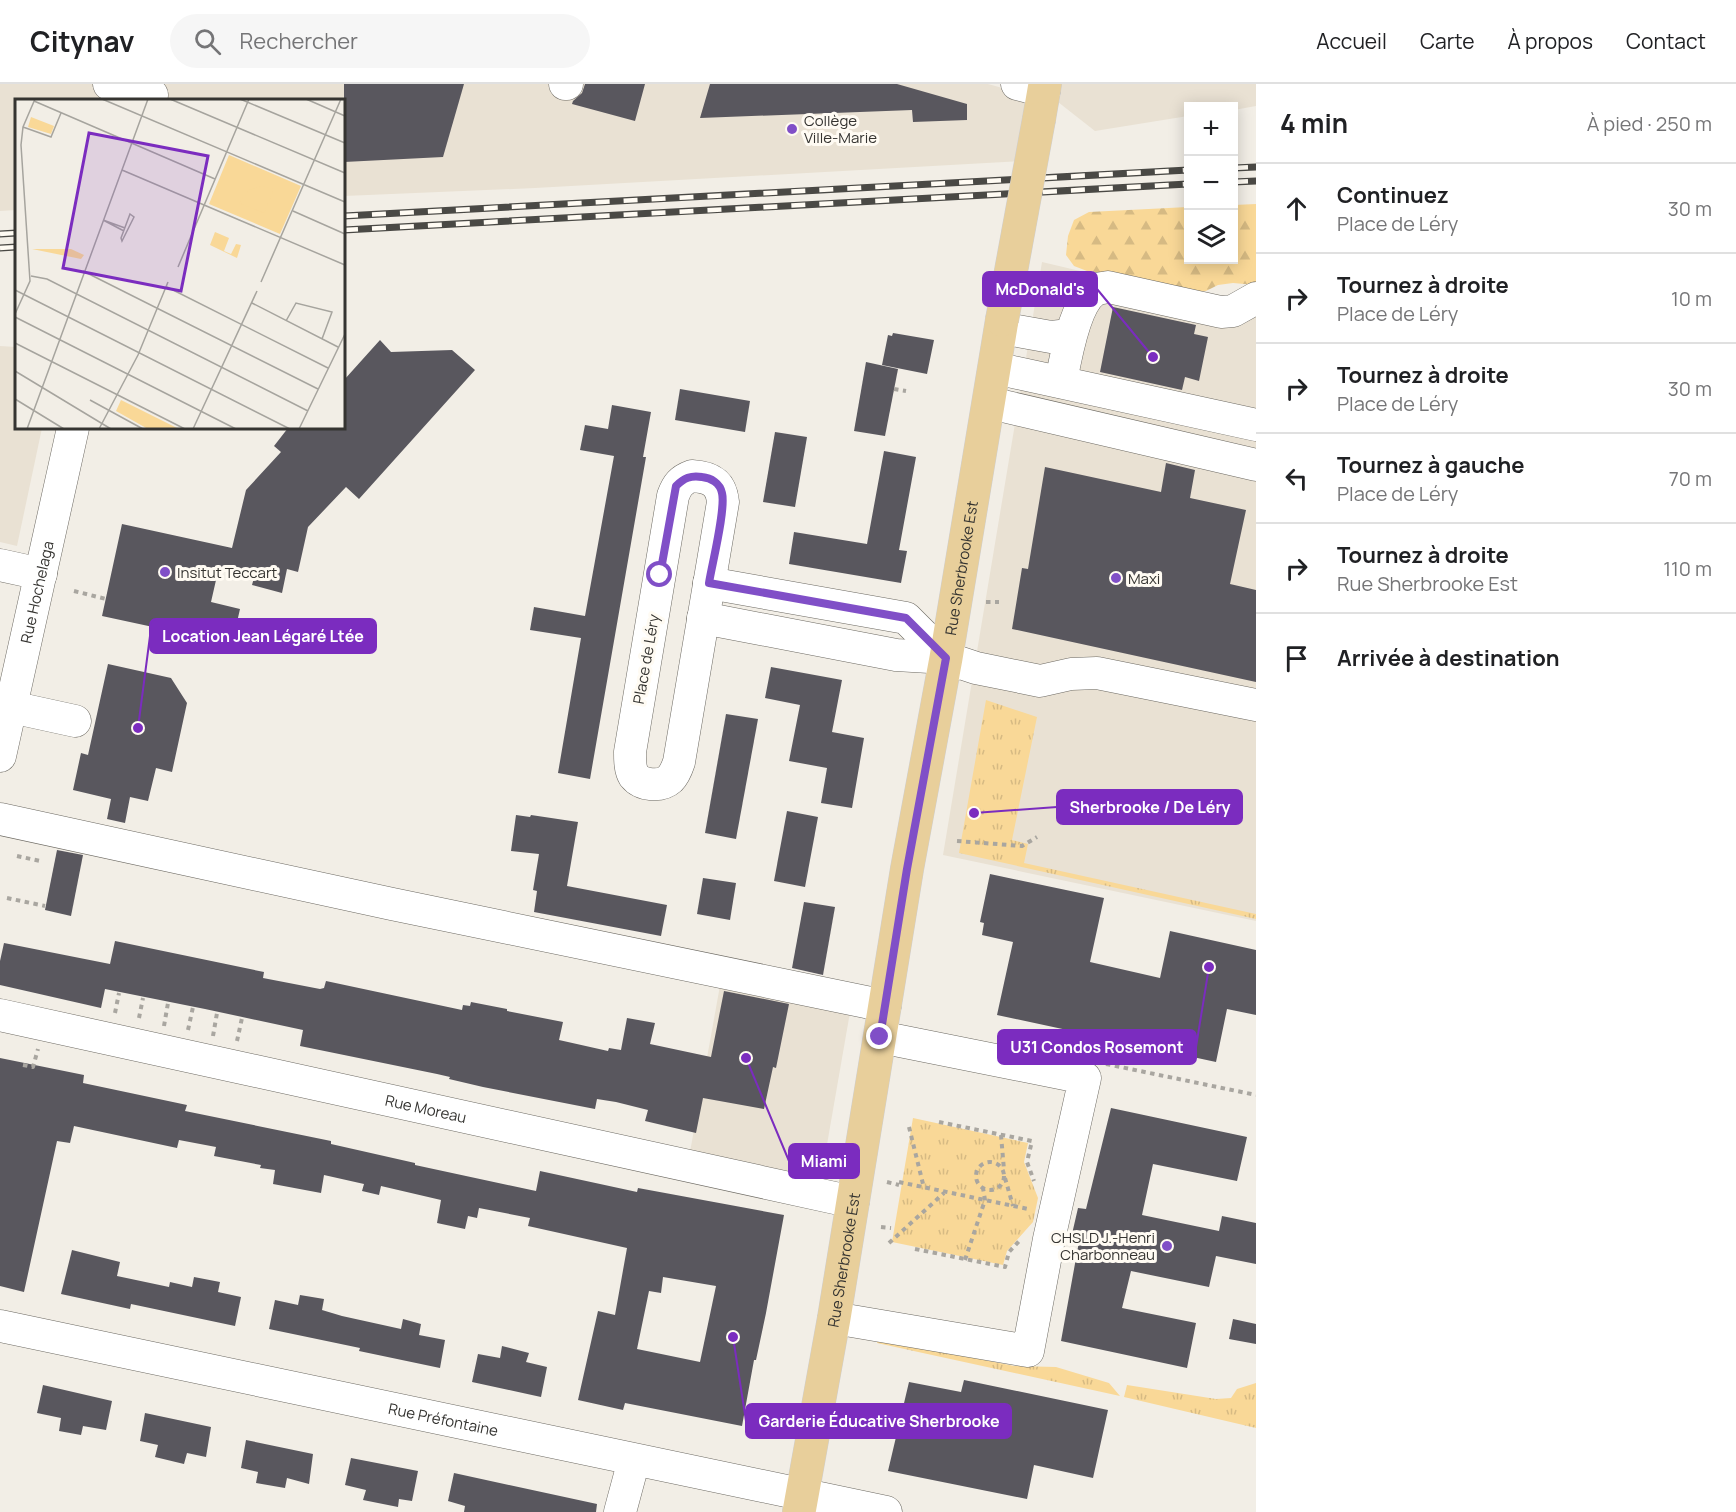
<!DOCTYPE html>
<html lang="fr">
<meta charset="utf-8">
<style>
:root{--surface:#fff;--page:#f6f6f6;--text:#202124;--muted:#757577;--line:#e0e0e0}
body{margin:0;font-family:Manrope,sans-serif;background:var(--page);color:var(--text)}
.controls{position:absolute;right:18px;top:18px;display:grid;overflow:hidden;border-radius:0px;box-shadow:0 3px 15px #0003}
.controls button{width:54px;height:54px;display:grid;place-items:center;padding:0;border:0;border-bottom:2px solid var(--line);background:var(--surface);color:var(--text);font:30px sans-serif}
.stop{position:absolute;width:18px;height:18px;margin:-14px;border:4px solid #804fc7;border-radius:50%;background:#fff}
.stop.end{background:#804fc7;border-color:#fff;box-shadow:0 2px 6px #0008}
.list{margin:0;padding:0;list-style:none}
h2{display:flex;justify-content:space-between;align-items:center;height:78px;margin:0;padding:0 24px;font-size:26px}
h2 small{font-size:20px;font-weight:400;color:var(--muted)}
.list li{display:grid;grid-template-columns:39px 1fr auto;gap:18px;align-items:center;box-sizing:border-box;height:90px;padding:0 24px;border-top:2px solid var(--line)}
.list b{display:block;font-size:22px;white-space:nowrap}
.list p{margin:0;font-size:20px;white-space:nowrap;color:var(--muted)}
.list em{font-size:20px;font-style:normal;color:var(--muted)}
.icon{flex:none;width:33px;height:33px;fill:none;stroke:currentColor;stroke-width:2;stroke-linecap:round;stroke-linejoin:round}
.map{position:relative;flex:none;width:1256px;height:1428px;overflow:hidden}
header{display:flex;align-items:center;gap:36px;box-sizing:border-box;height:84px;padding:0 30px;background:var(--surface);border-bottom:2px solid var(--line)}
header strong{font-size:28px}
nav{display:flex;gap:33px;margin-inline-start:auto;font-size:21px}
.search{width:420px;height:54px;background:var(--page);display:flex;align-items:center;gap:15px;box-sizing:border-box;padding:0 21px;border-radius:33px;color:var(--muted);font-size:22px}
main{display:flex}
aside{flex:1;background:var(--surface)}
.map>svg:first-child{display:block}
.built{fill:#e9e1d3}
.grass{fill:url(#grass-tufts)}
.forest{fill:url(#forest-firs)}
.building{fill:#59575e;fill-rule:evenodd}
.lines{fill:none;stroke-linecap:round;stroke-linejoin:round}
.minor-casing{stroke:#6c6962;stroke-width:33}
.major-casing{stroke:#cfcece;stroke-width:34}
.path{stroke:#a9a6a0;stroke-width:4;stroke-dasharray:4.5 4.5;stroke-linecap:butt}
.minor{stroke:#fff;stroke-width:32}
.major{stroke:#e8cf9b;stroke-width:33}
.rail-casing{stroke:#4a4945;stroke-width:7}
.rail{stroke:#fffbf3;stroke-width:4.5;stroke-dasharray:14;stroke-linecap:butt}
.major-bridge-casing{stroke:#cfcece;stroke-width:34;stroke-linecap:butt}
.major-bridge{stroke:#e8cf9b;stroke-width:33}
.route{stroke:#804fc7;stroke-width:8}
.poi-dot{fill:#804fc7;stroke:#fffbf3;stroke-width:2}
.labels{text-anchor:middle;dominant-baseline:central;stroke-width:6;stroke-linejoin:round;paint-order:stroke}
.poi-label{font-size:15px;fill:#353431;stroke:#fffbf3;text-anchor:start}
.street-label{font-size:15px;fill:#353431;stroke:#fffbf3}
.inset-road{fill:none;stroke:#a6a49e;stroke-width:1.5}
.view{fill:#7b2cbf;fill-opacity:0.15;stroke:#7b2cbf;stroke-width:3}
.inset-edge{fill:none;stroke:#353431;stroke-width:3}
.leader{fill:none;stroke:#7b2cbf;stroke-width:2}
.callout-dot{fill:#7b2cbf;stroke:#fffbf3;stroke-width:2}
.callout{fill:#7b2cbf;stroke:#7b2cbf;stroke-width:2}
.callout-label{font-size:16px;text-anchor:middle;font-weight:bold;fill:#fff}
</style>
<header>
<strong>Citynav</strong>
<div class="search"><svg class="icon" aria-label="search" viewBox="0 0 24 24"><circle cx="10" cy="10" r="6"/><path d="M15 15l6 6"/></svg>Rechercher</div>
<nav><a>Accueil</a><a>Carte</a><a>À propos</a><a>Contact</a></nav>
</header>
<main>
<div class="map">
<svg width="1256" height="1428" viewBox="0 0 1256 1428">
<defs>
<pattern id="grass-tufts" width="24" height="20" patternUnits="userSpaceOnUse" patternTransform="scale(1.5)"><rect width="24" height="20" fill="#f9d897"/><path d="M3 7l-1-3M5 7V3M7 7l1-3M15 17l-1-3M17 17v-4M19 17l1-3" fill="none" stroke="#d6ba83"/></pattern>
<pattern id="forest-firs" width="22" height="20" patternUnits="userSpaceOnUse" patternTransform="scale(1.5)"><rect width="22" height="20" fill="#f9d897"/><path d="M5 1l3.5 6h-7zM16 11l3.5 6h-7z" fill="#d6ba83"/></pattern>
</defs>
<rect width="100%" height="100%" fill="#f2eee6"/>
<g class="built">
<polygon points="0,0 988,0 1036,13 1023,77 535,104 344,112 344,16 16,16 16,126 0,127"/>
<polygon points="1017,0 1256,0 1256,22 1234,26 1234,22 1188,22 1188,32 1095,47 1044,7"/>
<polygon points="1042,178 1186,212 1226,211 1256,204 1256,837 943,771"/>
<polygon points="0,262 16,263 16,344 42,344 17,462 0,458"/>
<polygon points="723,885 853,911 821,1095 690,1068"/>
</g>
<g class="grass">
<polygon points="986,616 1037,633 1012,756 1028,760 1024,779 1256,830 1256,835 959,769"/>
<polygon points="913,1034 1028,1059 1024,1078 1038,1114 1033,1138 1007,1167 1003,1181 892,1158"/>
<polygon points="878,1254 1014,1282 1056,1283 1109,1299 1120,1312 877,1259"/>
<polygon points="1256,1299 1256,1344 1124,1313 1127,1301 1216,1315 1231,1314 1237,1305"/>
</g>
<polygon class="forest" points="1256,120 1256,201 1233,199 1218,201 1206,207 1190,208 1103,189 1087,187 1074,182 1066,171 1068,152 1074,136 1089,128 1188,123 1188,176 1234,176 1234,121"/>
<g class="building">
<polygon points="344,0 464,0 443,73 344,78"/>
<polygon points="585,0 645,0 635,37 572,20 573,17 582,9"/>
<polygon points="710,0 897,0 967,20 967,36 913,38 912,26 700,34"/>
<polygon points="1113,223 1196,241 1194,250 1208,253 1199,297 1185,293 1182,306 1100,288"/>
<polygon points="893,249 934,256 927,290 882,281 888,251 892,252"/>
<polygon points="380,256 391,268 452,266 475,286 359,415 346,403 308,443 298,488 287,485 282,509 252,501 255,490 219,483 211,518 240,525 232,560 102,532 122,440 232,464 246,406 281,368 274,362 288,344 344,344 344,296"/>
<polygon points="866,278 898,285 885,352 854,347"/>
<polygon points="680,305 750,317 745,348 675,336"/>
<polygon points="612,321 651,328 643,373 646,373 590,695 558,689 581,554 530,546 534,523 585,532 614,372 580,366 585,341 608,345"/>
<polygon points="775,348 807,353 795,423 763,418"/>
<polygon points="884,367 916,373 899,466 907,467 901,499 789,480 794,448 867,460"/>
<polygon points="1166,379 1195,386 1190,414 1246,426 1230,500 1256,506 1256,598 1012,545 1022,484 1028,485 1045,383 1161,408"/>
<polygon points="108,580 171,594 187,619 172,688 156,684 148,717 130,713 125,739 107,735 111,715 73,706 81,669 88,671"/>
<polygon points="771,583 842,596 832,648 864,654 852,724 821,719 827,684 789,677 800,621 765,614"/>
<polygon points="726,630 758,635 736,755 705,749"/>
<polygon points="787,727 818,733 805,803 774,797"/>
<polygon points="516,731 530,733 531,731 578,738 567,802 667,821 661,852 534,828 537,807 533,806 539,770 511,767"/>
<polygon points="57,766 83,771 71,832 45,826"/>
<polygon points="990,790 1104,814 1090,878 1160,894 1170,847 1256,866 1256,931 1227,925 1216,978 997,931 1013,858 982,851 984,839 980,838"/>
<polygon points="703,794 736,799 730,836 697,830"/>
<polygon points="804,818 835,823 823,891 792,884"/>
<polygon points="115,857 264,888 263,894 320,905 324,904 326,897 462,926 463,921 470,922 471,918 507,925 507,927 563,938 559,956 608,967 609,964 621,966 627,934 655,939 650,960 711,973 724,907 789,920 776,984 773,983 764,1025 703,1014 696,1049 645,1037 648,1026 616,1018 597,1015 595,1025 483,1003 449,995 450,993 437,990 300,962 303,946 205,925 105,905 101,924 0,901 0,877 4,859 110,880"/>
<path d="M0 974 84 991 83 999 187 1021 185 1027 331 1057V1060L415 1079V1081L536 1107 540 1087 637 1108 638 1104 784 1131 766 1229 756 1276H754L742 1342 625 1319 623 1326 578 1316 598 1227 615 1231 627 1164 528 1142 530 1134 479 1124 477 1134 468 1132 465 1145 437 1139 441 1116 381 1102 379 1111 362 1107 364 1100 324 1091 321 1109 273 1100 275 1086 260 1084 261 1081 214 1072 216 1063 179 1056 177 1064 74 1042 70 1059 57 1057 24 1208 0 1202ZM663 1193 716 1202 700 1278 637 1265 649 1207 661 1209Z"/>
<polygon points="1111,1024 1247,1053 1237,1097 1153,1080 1142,1131 1219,1147 1222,1132 1256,1139 1256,1180 1216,1172 1209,1203 1131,1187 1122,1224 1196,1239 1187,1284 1061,1257 1080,1152 1072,1150 1078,1124 1086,1125"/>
<polygon points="72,1166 120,1178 117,1192 169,1203 170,1198 192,1203 194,1193 220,1198 218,1208 241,1213 235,1242 131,1220 130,1225 61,1210"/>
<polygon points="300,1211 324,1215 322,1226 342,1232 401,1245 403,1235 421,1240 419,1251 445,1256 440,1284 359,1267 360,1264 269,1245 275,1216 298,1221"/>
<polygon points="1233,1235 1256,1240 1256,1260 1229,1255"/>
<polygon points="502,1262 529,1269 526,1278 547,1283 541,1313 472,1298 478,1270 500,1274"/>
<polygon points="964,1296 1108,1326 1093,1394 1034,1381 1027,1415 888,1387 909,1298 961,1308"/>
<polygon points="43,1301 112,1317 106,1346 83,1342 81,1351 59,1347 61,1334 37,1329"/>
<polygon points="145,1329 211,1343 206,1373 187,1369 184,1380 155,1373 158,1361 140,1357"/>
<polygon points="246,1356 313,1370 309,1400 287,1394 285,1404 256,1399 258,1388 241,1384"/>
<polygon points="351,1374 418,1387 412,1417 399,1415 398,1423 363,1416 366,1406 345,1401"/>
<polygon points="454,1389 597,1420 596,1428 464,1428 465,1422 448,1417"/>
</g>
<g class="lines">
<defs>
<g id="minor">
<polyline points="109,0 152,11"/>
<polyline points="565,0 567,0"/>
<polyline points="1017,0 1044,7"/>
<polyline points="1001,244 1051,253 1070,251"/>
<polyline points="995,284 1256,341"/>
<path d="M1061 298C1065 276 1075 219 1095 206 1098 204 1104 204 1108 203L1221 228 1233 227 1256 214"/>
<polyline points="990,319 1256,381"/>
<path d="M692 392C710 393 721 398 723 418L679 678C677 684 675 690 670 695 661 703 642 702 634 692 630 686 630 676 630 668L673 412C677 401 681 396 692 392Z"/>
<polyline points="0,481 41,490"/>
<polyline points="709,499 906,534 953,581"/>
<polyline points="703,534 896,571 946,574 976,584 1040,597 1071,590 1097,589 1256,621"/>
<polyline points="11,623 75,637"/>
<path id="s1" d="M0 672 73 344"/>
<polyline points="0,735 392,820 885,922"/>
<path id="s2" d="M0 931 853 1118"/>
<polyline points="834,1234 1028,1267 1049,1155 1085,994 880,953"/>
<path id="s3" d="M0 1242 886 1428"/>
<polyline points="620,1428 634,1376"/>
</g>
<g id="major">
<polyline points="1039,35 1045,0"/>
<path id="s4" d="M799 1428 834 1234 907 785 946 574 1002 236"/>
</g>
</defs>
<use href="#minor" class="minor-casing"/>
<use href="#major" class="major-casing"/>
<g class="path">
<polyline points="894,305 906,307"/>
<polyline points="74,507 106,515"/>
<polyline points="986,518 999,518"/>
<polyline points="957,757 1022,762 1037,753"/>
<polyline points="17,772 40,777"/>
<polyline points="7,814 45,822"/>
<polyline points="115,929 119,909"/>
<polyline points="139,934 143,914"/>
<polyline points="164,942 168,919"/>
<polyline points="188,946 193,923"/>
<polyline points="213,952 217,929"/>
<polyline points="237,957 242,934"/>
<polyline points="1106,980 1256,1011"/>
<polyline points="23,981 33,983 38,965"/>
<polyline points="939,1038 1032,1057 1027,1078 1034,1097"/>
<polyline points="909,1043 924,1104"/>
<polyline points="1001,1051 1004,1086"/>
<circle cx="990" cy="1092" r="14"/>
<polyline points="1005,1094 1013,1122"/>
<polyline points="887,1098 899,1101"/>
<polyline points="899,1098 1028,1125"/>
<polyline points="881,1143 891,1144"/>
<polyline points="889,1159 944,1109"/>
<polyline points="915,1165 1005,1183 1009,1168 1021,1155"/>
<polyline points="965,1176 985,1116 983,1104"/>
</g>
<use href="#minor" class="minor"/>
<use href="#major" class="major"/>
<defs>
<g id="rail">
<polyline points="1234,84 1256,83"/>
<polyline points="1234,98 1256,97"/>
<polyline points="344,132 1188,86"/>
<polyline points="344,146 1188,100"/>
<polyline points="0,150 16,149"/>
<polyline points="0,164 16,163"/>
</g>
</defs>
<use href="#rail" class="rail-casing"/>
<use href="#rail" class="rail"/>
<defs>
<polyline id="major-bridge" points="1002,236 1039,35"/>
</defs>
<use href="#major-bridge" class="major-bridge-casing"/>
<use href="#major-bridge" class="major-bridge"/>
</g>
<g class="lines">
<path class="route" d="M660 491 676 402C684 394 691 391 702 393 711 394 720 399 722 409 726 425 712 480 709 499L906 534 946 574 907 785 880 953"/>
</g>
<g class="poi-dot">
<circle cx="792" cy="45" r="6"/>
<circle cx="165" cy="488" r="6"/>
<circle cx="1116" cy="494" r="6"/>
<circle cx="1167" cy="1162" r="6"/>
</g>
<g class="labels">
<g class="poi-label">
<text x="804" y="36">Collège<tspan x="804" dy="17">Ville-Marie</tspan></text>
<text x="177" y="488">Insitut Teccart</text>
<text x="1128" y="494">Maxi</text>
<text x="1155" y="1153" text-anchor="end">CHSLD J.-Henri<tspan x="1155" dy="17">Charbonneau</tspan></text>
</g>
<g class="street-label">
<text stroke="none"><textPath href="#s4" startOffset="958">Rue Sherbrooke Est</textPath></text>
<text stroke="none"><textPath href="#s1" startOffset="168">Rue Hochelaga</textPath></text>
<text transform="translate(646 575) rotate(-80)">Place de Léry</text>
<text stroke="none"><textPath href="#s2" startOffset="436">Rue Moreau</textPath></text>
<text stroke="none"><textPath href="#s4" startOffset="256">Rue Sherbrooke Est</textPath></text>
<text stroke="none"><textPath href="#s3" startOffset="453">Rue Préfontaine</textPath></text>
</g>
</g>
<g transform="translate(15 15)">
<rect width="330" height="330" fill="#f2eee6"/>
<path d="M16 18 39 27 36 35 13 28ZM214 56 286 87 265 135 194 105ZM200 133 214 139 209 152 216 155 221 145 226 146 222 159 195 146ZM106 301 164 330H133L101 312Z" fill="#f9d897"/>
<path d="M17 150H56L69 156 66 160Z" fill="#f9d897"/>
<path d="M248 87 259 90 249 114 224 104 234 91Z" fill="#f9d897"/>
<path class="inset-road" d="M87 0 330 103M155 0 330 74M225 0 330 44M291 0 330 17M19 2 200 80M8 28 36 38 46 14M107 71 330 166M278 112 330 135M115 115 119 118 107 142 106 139ZM88 121 109 132M88 121 110 129M163 168 234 0M68 172 303 290M16 177 32 180 293 312M246 183 326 0M152 188 313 269M0 191 275 330M237 204 323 248M0 215 15 182 6 46 8 28 20 0M0 218 221 330M271 222 281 204 317 213 307 240M0 244 170 330M0 272 96 330M0 300 49 330M75 301 128 330M12 330 133 0M84 330 123 256 153 183M178 330 242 192M284 330 330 235"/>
<path class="view" d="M74 34 193 57 166 192 48 169Z"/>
<rect width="330" height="330" class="inset-edge"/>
</g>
<path class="leader" d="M1153 273L1097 205M138 644L150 552M974 729L1057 723M1209 883L1196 963M746 974L789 1077M733 1253L746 1337"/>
<g class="callout-dot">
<circle cx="1153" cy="273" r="6"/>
<circle cx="138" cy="644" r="6"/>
<circle cx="974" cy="729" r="6"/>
<circle cx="1209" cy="883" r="6"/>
<circle cx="746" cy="974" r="6"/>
<circle cx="733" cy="1253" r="6"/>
</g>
<g class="callout">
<rect x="983" y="188" width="114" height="34" rx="6"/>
<rect x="150" y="535" width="226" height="34" rx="6"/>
<rect x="1057" y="706" width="185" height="34" rx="6"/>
<rect x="998" y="946" width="198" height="34" rx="6"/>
<rect x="789" y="1060" width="70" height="34" rx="6"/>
<rect x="746" y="1320" width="265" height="34" rx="6"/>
</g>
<g class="callout-label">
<text x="1040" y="211">McDonald's</text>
<text x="263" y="558">Location Jean Légaré Ltée</text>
<text x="1150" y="729">Sherbrooke / De Léry</text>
<text x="1097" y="969">U31 Condos Rosemont</text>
<text x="824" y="1083">Miami</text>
<text x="879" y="1343">Garderie Éducative Sherbrooke</text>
</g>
</svg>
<div class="controls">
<button>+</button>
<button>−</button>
<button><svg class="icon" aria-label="layers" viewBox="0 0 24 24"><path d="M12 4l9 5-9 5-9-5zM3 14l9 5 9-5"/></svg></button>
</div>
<div class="stop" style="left:660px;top:491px"></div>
<div class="stop end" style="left:880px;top:953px"></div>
</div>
<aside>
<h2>4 min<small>À pied · 250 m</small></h2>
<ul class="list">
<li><svg class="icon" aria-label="ahead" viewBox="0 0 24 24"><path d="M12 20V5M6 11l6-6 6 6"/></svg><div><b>Continuez</b><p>Place de Léry</p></div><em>30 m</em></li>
<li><svg class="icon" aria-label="right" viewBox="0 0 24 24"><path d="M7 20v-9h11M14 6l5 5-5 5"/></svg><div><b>Tournez à droite</b><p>Place de Léry</p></div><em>10 m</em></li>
<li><svg class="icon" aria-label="right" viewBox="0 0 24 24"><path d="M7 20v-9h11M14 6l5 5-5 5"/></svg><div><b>Tournez à droite</b><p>Place de Léry</p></div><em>30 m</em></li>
<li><svg class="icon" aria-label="left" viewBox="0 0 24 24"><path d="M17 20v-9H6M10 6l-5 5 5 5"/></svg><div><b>Tournez à gauche</b><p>Place de Léry</p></div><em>70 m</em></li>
<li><svg class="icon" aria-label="right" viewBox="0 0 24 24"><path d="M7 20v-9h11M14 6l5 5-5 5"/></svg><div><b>Tournez à droite</b><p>Rue Sherbrooke Est</p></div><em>110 m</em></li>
<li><svg class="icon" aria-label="arrive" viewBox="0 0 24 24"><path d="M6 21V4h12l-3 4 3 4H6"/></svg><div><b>Arrivée à destination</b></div></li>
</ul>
</aside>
</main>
